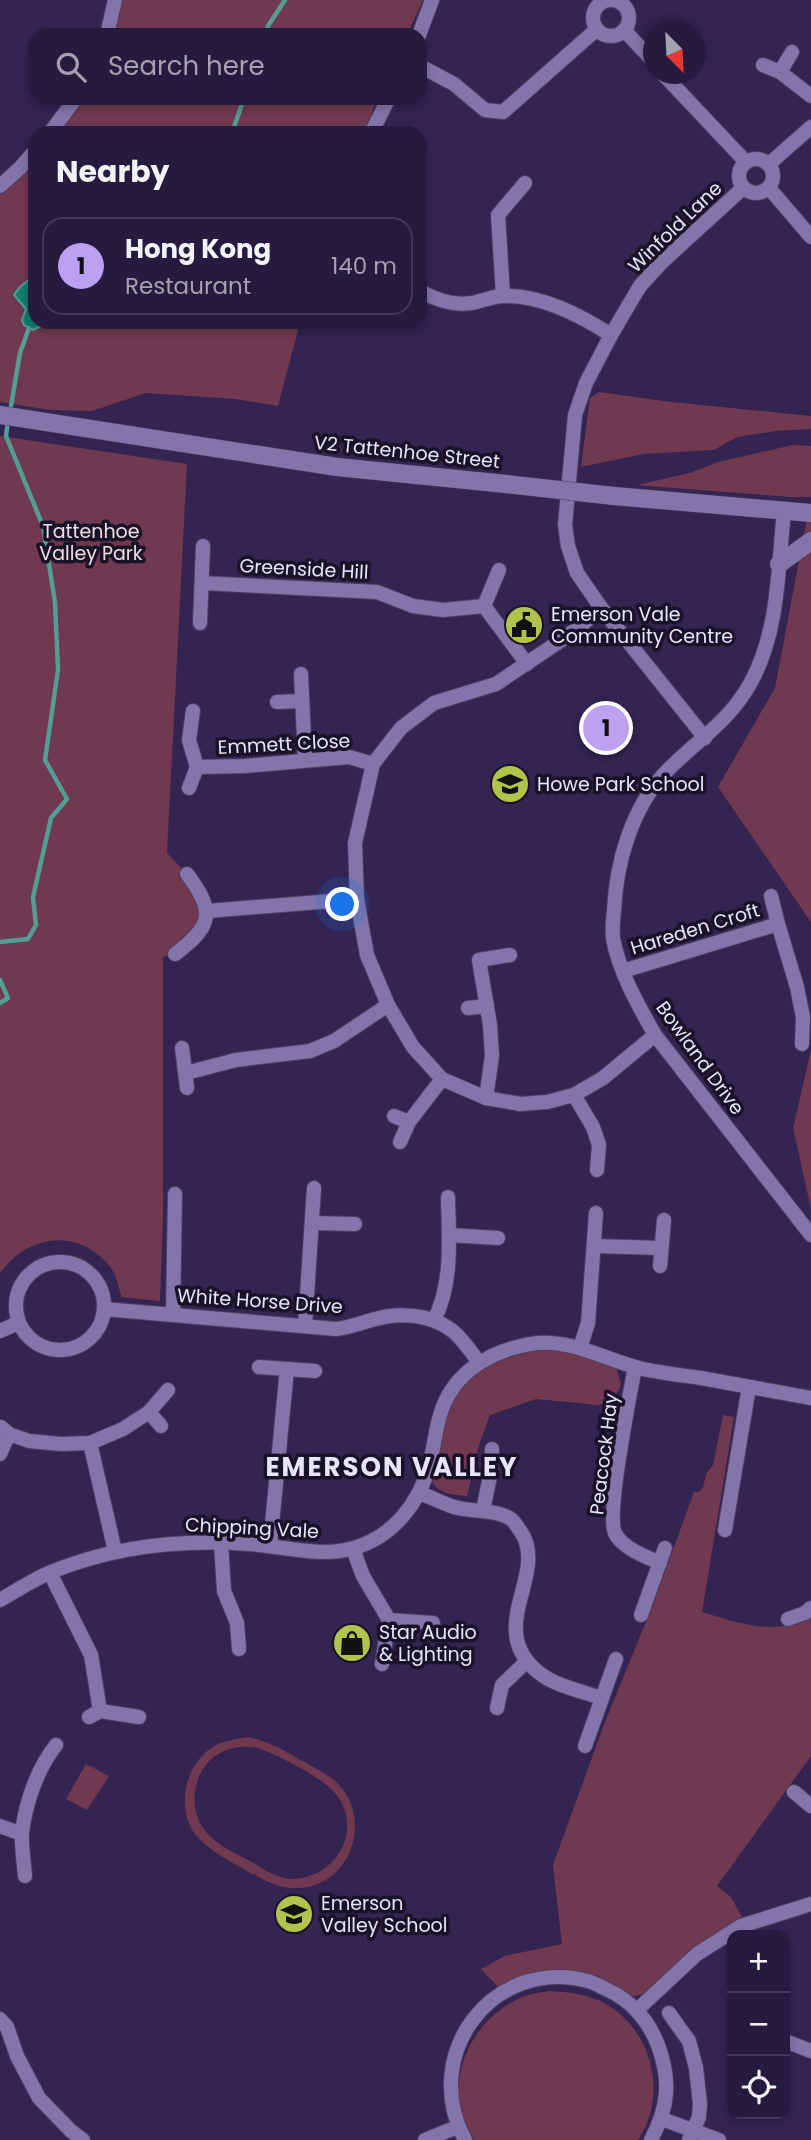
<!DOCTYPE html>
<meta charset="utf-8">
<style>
:root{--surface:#261b3e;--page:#2e2445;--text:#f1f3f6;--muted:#a4a1b0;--line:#423958;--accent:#bca0f2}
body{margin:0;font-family:Poppins,sans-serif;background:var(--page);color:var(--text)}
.controls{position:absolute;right:21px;bottom:21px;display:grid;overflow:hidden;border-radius:14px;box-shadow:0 4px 10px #0003}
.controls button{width:63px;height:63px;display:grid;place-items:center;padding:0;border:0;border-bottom:2px solid var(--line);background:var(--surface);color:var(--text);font:35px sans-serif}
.compass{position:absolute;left:643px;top:21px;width:63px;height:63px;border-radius:50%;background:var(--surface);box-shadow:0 4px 10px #0003;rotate:156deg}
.you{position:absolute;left:343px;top:905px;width:24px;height:24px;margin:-18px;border:5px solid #fff;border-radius:50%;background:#1a73e8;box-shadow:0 0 0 10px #1a73e833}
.badge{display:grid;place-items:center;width:46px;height:46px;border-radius:50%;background:var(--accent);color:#111;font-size:23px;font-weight:700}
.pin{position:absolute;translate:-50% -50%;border:4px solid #fff;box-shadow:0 2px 7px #0006}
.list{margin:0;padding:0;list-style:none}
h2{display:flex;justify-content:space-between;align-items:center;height:91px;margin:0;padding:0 28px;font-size:30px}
h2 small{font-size:23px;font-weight:400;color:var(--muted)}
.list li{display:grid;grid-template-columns:46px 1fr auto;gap:21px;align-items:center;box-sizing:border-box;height:98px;margin:0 14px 14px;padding:0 14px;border:2px solid var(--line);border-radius:21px}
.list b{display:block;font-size:26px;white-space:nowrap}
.list p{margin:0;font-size:23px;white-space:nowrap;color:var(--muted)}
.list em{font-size:23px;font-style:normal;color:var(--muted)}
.icon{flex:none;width:38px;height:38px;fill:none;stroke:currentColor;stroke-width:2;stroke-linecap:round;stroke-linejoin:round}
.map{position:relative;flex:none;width:811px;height:2140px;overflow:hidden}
.search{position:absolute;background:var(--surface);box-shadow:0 4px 10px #0003;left:28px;top:28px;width:399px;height:77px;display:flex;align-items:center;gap:18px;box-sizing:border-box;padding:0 24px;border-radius:21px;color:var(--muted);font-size:26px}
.panel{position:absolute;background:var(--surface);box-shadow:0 4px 10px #0003;left:28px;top:126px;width:399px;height:203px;border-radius:21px}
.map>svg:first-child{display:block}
.green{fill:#71394f;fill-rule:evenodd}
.water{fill:#117e6b;stroke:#529d96;stroke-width:2}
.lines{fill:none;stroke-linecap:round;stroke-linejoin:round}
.stream{stroke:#529d96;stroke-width:4.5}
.minor-casing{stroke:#4d3f65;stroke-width:16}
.tertiary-casing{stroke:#4d3f65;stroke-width:19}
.minor{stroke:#8375a9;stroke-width:14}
.tertiary{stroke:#8375a9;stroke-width:18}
.tertiary-bridge-casing{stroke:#4d3f65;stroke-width:19;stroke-linecap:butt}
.tertiary-bridge{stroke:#8375a9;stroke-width:18}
.labels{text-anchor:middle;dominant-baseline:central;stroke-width:7;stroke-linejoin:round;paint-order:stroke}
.street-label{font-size:19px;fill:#e9e4fb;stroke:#191327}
.park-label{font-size:19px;fill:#f1dce3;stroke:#191327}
.poi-label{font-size:19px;fill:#e9e4fb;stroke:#191327;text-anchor:start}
.district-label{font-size:26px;font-weight:bold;letter-spacing:2px;fill:#e9e4fb;stroke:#191327}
</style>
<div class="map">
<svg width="811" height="2140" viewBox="0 0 811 2140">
<rect width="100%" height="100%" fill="#332452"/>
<g class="green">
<polygon points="115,0 423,0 407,35 107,35"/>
<polygon points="76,98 378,98 363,133 50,133"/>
<polygon points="35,151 35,322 300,322 278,406 235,399 146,393 92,411 50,410 0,402 0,186"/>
<polygon points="599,392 671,402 811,416 811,429 776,431 737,437 714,450 643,454 581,467 590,398"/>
<path d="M0 436 187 464 167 853 187 874 207 911 175 954 163 957V1217L160 1301 122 1297C117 1285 117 1273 107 1263 75 1227 26 1236 0 1273Z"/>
<polygon points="793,445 811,446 811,497 790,497 637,485 690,473 718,462"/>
<polygon points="808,513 811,513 811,922 718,787 775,688"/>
<polygon points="811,1050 811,1209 793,1128"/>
<path d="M545 1348 579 1355 616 1367 621 1384 615 1398 599 1405 536 1399 490 1415 479 1445 467 1496C453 1495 440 1494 432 1482L444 1417 459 1390 486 1363 516 1351Z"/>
<path d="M723 1415 734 1417 702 1612C737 1622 779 1639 811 1614V1756L717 1886 731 1897 743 1919 649 1992 632 1997 587 1975 500 1989 481 1969 505 1956 562 1944 553 1865 603 1727 654 1602 694 1492H699L703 1488 706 1474 713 1465Z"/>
<path d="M248 1737C268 1741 284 1750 301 1760 314 1768 331 1775 341 1787 373 1825 347 1889 295 1888 280 1888 268 1882 255 1875L259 1868 254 1875C234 1863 211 1853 196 1835 174 1808 186 1761 216 1745 226 1740 237 1739 248 1737ZM255 1747C275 1753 321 1777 334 1792 366 1828 336 1880 290 1879 276 1878 263 1869 252 1862 237 1854 218 1846 207 1833 182 1805 196 1755 234 1748 241 1746 248 1747 255 1747Z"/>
<polygon points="86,1764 109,1776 87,1810 66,1799"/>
<path d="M549 1991C569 1992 588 1994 606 2004 653 2031 668 2096 638 2140H474C471 2134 466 2127 464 2121 447 2072 473 2021 518 1999 527 1994 539 1993 549 1991Z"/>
</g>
<polygon class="water" points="35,275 35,322 49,322 33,330 24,325 22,320 26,309 14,295 20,287"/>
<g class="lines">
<g class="stream">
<polyline points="266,35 268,26 285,0"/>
<polyline points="232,133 244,98"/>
<polyline points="10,412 20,353 29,328"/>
<polyline points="0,942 28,939 36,925 33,897 51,818 67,799 45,760 58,670 55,602 43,526 6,436 8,421"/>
<polyline points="0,980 8,998 0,1003"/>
</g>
<defs>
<g id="minor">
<circle cx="611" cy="18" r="18"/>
<polyline points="624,30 654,62"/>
<polyline points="107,35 115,0"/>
<polyline points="419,35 432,0"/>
<polyline points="792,52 780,72 811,96"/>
<polyline points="763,65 780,72"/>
<polyline points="420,66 454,84 485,110 503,112 597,29"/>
<polyline points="663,74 746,162"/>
<polyline points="50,133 76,98"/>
<polyline points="371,133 389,98"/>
<circle cx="756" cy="176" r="17"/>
<polyline points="769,164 811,127"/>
<polyline points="0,186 20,168 35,151"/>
<polyline points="769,188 811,237"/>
<path d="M420 291C436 300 453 306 472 303 482 301 493 296 504 296 542 295 580 315 611 335"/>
<polyline points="503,295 498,215 525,183"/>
<path d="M784 511C778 568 779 631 751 682 729 723 694 742 664 774 631 810 616 864 614 911 613 920 612 929 613 938 619 972 638 1005 655 1035L811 1235"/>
<polyline points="202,583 377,592 413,606 443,610 484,606 527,664"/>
<polyline points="484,606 499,570"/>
<polyline points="602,609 563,639 496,684 434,703 401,728 373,764 355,843 357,899 367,955 388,1005 413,1047 442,1079 486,1098 520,1104 547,1102 574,1095 603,1078 655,1035"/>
<polyline points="200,623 203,546"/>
<polyline points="301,674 305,760"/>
<polyline points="277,702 301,701"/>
<polyline points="705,738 602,609 577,573 568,546 565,525 575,415 586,383 611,335 640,286 662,262 743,188"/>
<polyline points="197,767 245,766 349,757 373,764"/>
<polyline points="189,788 197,767 189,740 193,711"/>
<polyline points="771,896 778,924 797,987 803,1017 802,1044"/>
<polyline points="207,911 357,899"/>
<path d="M175 954C213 926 215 911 187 874"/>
<polyline points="623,971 778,924"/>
<polyline points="468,1008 487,1006"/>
<polyline points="182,1048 187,1088"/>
<polyline points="186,1073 236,1060 310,1051 334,1041 388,1005"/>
<polyline points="574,1095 593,1127 599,1145 597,1170"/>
<polyline points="486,1098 492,1056 490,1025 479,960 510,955"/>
<polyline points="394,1116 409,1122"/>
<polyline points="400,1142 409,1122 442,1079"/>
<polyline points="312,1223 355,1224"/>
<polyline points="449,1235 498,1238"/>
<polyline points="594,1246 661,1248"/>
<circle cx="60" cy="1306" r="44"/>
<polyline points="660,1266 664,1220"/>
<path d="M104 1309 336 1329C355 1327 372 1318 390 1316 412 1313 437 1318 454 1332 463 1340 471 1352 479 1362"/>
<polyline points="173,1314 175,1194"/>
<path d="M434 1320C453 1284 449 1238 448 1197"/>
<polyline points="305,1326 314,1188"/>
<polyline points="0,1331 18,1323"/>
<polyline points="580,1348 588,1323 596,1213"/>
<polyline points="259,1367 315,1371"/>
<path d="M635 1367C630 1394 606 1514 615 1533 622 1548 646 1557 660 1563"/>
<polyline points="149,1412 161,1426"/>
<polyline points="1,1427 9,1434 29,1441 61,1444 90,1443 123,1429 149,1412 168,1390"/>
<polyline points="90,1443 115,1551"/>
<polyline points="0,1454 9,1434"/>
<path d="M419 1493C431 1497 442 1503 454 1507 471 1512 496 1509 511 1519 515 1522 518 1528 521 1532 549 1574 484 1628 538 1672 555 1686 581 1691 602 1698"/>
<polyline points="483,1510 491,1472 492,1449"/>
<polyline points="725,1530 749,1387"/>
<polyline points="221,1542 224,1591 237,1623 239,1649"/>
<polyline points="270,1545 287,1369"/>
<polyline points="353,1549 363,1576 389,1620 433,1623"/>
<polyline points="50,1573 91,1655 100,1711"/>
<path d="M0 1600C16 1591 34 1579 51 1572 115 1546 180 1539 249 1544 283 1546 320 1558 354 1548 392 1537 419 1504 429 1466 435 1446 435 1424 444 1404 460 1367 498 1348 537 1343 573 1340 604 1359 639 1368 659 1373 681 1375 701 1378 738 1385 774 1391 811 1398"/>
<polyline points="641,1615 665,1548"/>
<polyline points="788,1619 805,1613 811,1608"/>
<polyline points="382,1664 389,1620"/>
<polyline points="497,1708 502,1685 527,1661"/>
<polyline points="89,1717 100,1711 139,1717"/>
<polyline points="585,1746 616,1659"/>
<polyline points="794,1792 811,1806"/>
<polyline points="0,1826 22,1834"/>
<path d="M25 1876C24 1862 21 1846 22 1832 26 1802 37 1769 56 1745"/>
<polyline points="637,2010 697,1954 741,1926 811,1904"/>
<polyline points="669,2013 689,2041 696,2068 700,2104 699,2117 689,2140"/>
<polyline points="0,2019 7,2027 17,2056 39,2098 71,2131 83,2140"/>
<polyline points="785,2041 811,2051"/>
<polyline points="662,2119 719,2140"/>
<polyline points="425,2140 457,2127"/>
<path d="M465 2140C419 2054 493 1956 588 1981 595 1983 601 1987 608 1990 632 2001 650 2022 659 2048 671 2082 668 2108 651 2140"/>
</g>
<g id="tertiary">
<polyline points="0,415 337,467 506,484"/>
<polyline points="614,496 811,513"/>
<polyline points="779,564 811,541"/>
</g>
</defs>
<use href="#minor" class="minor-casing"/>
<use href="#tertiary" class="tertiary-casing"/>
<use href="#minor" class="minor"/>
<use href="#tertiary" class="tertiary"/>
<defs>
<polyline id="tertiary-bridge" points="506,484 614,496"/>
</defs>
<use href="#tertiary-bridge" class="tertiary-bridge-casing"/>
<use href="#tertiary-bridge" class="tertiary-bridge"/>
</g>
<defs>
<symbol id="civic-disc" viewBox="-11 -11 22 22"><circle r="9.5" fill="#b2c34c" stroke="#191327"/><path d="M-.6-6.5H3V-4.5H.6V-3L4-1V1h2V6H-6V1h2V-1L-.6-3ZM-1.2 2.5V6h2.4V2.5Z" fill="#111"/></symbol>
<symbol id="school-disc" viewBox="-11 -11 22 22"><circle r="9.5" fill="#b2c34c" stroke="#191327"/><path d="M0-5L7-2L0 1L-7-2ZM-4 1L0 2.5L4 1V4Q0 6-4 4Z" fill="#111"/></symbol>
<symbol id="shop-disc" viewBox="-11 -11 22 22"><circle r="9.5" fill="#b2c34c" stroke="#191327"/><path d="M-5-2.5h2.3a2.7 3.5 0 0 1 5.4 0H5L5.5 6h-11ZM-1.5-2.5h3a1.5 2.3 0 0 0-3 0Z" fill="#111"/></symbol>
</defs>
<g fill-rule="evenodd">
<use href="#civic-disc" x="502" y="603" width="44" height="44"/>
<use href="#school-disc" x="488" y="762" width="44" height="44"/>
<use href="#shop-disc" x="330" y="1621" width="44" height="44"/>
<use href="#school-disc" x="272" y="1892" width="44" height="44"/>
</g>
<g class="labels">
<g class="street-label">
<text transform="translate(675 227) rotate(-44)">Winfold Lane</text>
<text transform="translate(407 452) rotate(6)">V2 Tattenhoe Street</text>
<text transform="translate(304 569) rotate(3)">Greenside Hill</text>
<text transform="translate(284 744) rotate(-3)">Emmett Close</text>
<text transform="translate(695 929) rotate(-17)">Hareden Croft</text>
<text transform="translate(700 1058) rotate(54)">Bowland Drive</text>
<text transform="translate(260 1301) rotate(4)">White Horse Drive</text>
<text transform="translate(604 1454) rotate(-83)">Peacock Hay</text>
<text transform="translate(252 1528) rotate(3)">Chipping Vale</text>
</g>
<g class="park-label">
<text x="91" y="531">Tattenhoe<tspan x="91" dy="22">Valley Park</tspan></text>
</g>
<g class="poi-label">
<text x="551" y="614">Emerson Vale<tspan x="551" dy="22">Community Centre</tspan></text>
<text x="537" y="784">Howe Park School</text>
<text x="379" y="1632">Star Audio<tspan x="379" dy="22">&amp; Lighting</tspan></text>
<text x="321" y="1903">Emerson<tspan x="321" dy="22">Valley School</tspan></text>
</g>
<g class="district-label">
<text x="392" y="1467">EMERSON VALLEY</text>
</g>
</g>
</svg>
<div class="controls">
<button>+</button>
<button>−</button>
<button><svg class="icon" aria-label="locate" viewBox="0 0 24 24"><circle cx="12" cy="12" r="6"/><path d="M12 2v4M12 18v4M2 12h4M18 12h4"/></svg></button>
</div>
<svg class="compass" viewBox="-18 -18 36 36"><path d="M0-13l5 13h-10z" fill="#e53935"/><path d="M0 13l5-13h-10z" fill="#a4a1b0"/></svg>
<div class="you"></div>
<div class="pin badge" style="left:606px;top:728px">1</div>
<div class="search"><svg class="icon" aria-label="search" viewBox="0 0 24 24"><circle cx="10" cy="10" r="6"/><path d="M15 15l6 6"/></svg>Search here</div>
<section class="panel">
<h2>Nearby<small></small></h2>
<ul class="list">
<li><span class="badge">1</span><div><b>Hong Kong</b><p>Restaurant</p></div><em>140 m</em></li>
</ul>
</section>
</div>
